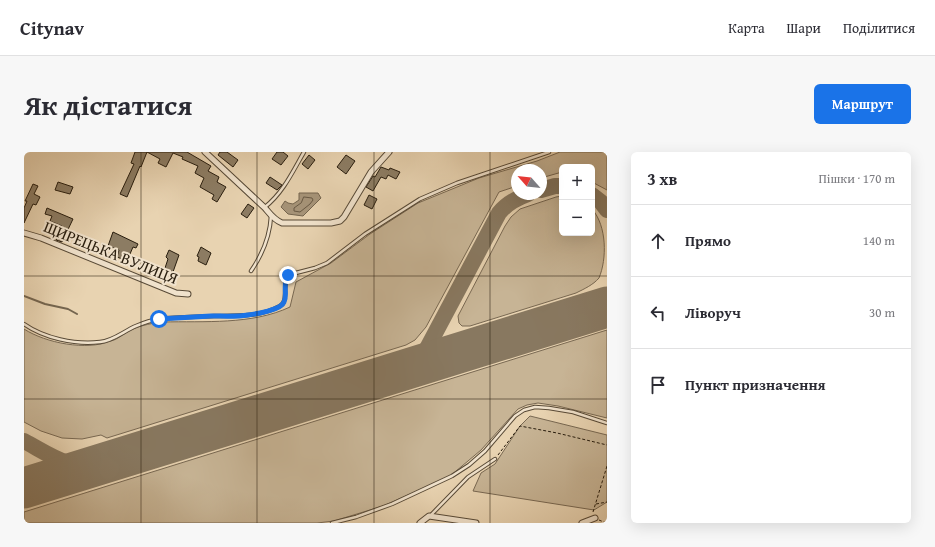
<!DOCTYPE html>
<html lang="uk">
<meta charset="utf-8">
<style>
:root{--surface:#fff;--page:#f7f7f7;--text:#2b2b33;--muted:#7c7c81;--line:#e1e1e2;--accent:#1a73e8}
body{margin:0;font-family:"Gentium Book Plus",serif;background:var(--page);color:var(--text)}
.controls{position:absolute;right:12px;top:12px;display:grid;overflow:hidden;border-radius:6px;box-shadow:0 4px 16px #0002}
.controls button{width:36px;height:36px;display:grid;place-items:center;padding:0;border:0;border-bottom:1px solid var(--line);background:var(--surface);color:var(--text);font:20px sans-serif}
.compass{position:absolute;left:487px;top:12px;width:36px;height:36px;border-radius:50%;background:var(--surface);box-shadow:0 4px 16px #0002;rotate:297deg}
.stop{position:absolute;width:12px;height:12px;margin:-9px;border:3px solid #1a73e8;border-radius:50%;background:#fff}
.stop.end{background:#1a73e8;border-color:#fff;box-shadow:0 1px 4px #0008}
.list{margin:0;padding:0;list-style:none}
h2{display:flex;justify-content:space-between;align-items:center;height:52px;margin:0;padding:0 16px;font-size:17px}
h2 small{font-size:13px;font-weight:400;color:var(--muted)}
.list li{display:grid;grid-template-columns:26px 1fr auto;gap:12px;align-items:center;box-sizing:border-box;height:72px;padding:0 16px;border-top:1px solid var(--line)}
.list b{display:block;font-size:15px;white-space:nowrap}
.list em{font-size:13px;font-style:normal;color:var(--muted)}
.icon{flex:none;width:22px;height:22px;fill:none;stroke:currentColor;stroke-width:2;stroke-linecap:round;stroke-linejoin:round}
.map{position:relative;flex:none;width:583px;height:371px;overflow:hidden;border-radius:6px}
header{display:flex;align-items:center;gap:24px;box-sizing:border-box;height:56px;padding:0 20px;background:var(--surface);border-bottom:1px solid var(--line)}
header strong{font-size:19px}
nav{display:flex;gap:22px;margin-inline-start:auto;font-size:14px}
.intro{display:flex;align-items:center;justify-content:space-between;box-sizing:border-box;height:96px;padding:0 24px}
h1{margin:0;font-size:28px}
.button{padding:10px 18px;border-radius:6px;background:var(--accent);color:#fff;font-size:14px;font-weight:700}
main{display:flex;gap:24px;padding:0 24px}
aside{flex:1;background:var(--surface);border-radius:6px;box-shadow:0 4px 16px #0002}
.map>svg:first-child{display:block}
.green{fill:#c7b495;stroke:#786852}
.water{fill:#a7957a;stroke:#74654f}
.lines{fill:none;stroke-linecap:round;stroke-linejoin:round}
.shore{stroke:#685944;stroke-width:1}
.stream{stroke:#74654f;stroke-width:2}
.taxiway{stroke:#887860;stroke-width:16}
.runway{stroke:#887860;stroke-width:41}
.building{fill:#8c7c63;stroke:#281d0e}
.service-casing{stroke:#584a37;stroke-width:4.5}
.minor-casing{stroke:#584a37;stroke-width:7}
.path{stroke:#281d0e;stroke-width:1;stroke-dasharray:3 2;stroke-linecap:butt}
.service{stroke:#f0e2cc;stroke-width:2.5}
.minor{stroke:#f0e2cc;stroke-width:5}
.route{stroke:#1a73e8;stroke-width:5}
.grid{fill:none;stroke:#281d0e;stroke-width:1;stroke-opacity:0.55}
.labels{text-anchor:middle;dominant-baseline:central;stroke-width:4;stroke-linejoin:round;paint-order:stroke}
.street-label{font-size:16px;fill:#281d0e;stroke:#f0e2cc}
</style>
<header>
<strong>Citynav</strong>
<nav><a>Карта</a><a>Шари</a><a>Поділитися</a></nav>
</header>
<div class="intro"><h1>Як дістатися</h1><a class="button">Маршрут</a></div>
<main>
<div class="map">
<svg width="583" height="371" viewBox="0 0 583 371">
<rect width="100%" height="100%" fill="#e8d3b1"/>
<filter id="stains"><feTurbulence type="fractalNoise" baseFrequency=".005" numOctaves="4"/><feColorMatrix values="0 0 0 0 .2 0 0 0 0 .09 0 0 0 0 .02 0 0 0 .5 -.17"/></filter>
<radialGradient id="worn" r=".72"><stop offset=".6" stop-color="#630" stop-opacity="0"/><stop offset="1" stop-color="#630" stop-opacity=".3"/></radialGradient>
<g class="green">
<path d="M536 0H583V38L568 30V15H538V20L517 26V18H493V34L475 40 402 175 391 188 382 193 83 286 77 283 58 287 38 286 17 279 0 270V177C22 191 62 199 87 189 95 187 101 180 109 177 118 173 129 171 139 170 180 169 228 173 266 155L272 130 307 111 346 82 394 51 455 26 513 9Z"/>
<path d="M538 44V81H568V57C583 74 583 107 575 126 569 133 560 137 552 141L446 174H438L435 171 434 164 481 74 487 65 496 57 532 45Z"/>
<polygon points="583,178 583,266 534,254 514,251 503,253 494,257 457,298 425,325 359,354 310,369 293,371 0,371 0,360"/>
<polygon points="506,264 583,283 583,350 570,358 449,339 457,321 471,312 496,274"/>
</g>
<polygon class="water" points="275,41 294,41 297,46 279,64 264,62 257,55 261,49 264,51 269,52 275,48"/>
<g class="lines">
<polygon class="shore" points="280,45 288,46 289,48 286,52 276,60 270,59 270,56 277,51"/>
<polyline class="stream" points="0,144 21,152 44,157 53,162"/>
<g class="taxiway">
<polyline points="517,38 531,34 538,34"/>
<polyline points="568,43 577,50 583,58"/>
<polyline points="564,161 577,154 583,148"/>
<path d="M366 222 387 214 400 202 475 61C483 51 493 46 504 42"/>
<path d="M0 289C28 304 44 318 77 312"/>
</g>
<polyline class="runway" points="0,336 583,155"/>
</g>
<g class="building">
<polygon points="111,0 163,0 187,14 184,19 195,25 193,30 202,35 193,50 188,47 190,43 176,35 180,26 171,21 174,14 158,7 159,5 149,1 142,15 134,11 136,7 123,0 117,15 116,14 103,45 96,42 110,12 107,11"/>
<polygon points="196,0 203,0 214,8 209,15 194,3"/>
<polygon points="253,0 259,0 264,4 257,13 248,7"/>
<polygon points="285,3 291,8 284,17 278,12"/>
<polygon points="322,3 331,9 322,22 313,15"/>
<polygon points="357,15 365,18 366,16 376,20 372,27 364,23 362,27 357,25 349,39 342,35 349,24 351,25"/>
<polygon points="246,25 258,33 253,38 242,31"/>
<polygon points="34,30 49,35 46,42 31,38"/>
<polygon points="9,32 14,34 10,42 16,45 12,53 9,52 0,71 0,56 3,49 1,49"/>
<polygon points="345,43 353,47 348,57 340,53"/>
<polygon points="224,52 230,56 223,66 217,62"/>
<polygon points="23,56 49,67 38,90 32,88 38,74 26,69 28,64 21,62"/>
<polygon points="89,80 114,92 112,96 109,95 103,109 93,105 95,98 84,94"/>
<polygon points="177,95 187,101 182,113 174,109 175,105 173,104"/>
<polygon points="145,98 155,103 149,120 141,116 144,107 142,105"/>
</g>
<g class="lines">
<defs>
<g id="service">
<path d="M241 55C259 41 269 19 280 0"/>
<path d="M227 119C238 103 246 84 247 64"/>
<path d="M0 172C20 186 51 193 76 190 89 189 100 179 112 174 119 171 128 168 135 167 153 165 172 165 190 164 213 164 236 165 256 154 265 149 258 133 264 123L291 116 303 111 341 82 396 47 433 31 525 0"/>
<polyline points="406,364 444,325 471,307"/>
<polyline points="308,371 332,365 368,352 428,324 445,313 461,299 491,264 500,258 511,255 525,256 549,260 583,271"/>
</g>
<g id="minor">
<path d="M181 0 241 56C246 62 250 68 258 71H307L316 69 320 65 347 20 365 0"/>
<polyline points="0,81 17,86 152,141 164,142"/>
<polyline points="396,371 405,364 452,371"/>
<polyline points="558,371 571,366"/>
</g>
</defs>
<use href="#service" class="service-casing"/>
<use href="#minor" class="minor-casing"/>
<g class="path">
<polyline points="474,303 496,274 533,281 583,293"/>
<polyline points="572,352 583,350"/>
<polyline points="569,360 583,314"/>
<polyline points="575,368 582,371"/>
</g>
<use href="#service" class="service"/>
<use href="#minor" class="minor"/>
</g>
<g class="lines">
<path class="route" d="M135 167C152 166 169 165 187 164 199 164 212 165 224 163 232 162 257 158 260 150 264 142 258 133 264 123"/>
</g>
<path class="grid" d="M117 0V371M233 0V371M350 0V371M466 0V371M0 124H583M0 247H583"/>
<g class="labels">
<g class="street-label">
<text transform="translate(87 100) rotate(22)">ЩИРЕЦЬКА ВУЛИЦЯ</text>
</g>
</g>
<rect width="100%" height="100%" filter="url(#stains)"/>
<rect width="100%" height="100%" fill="url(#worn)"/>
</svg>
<div class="controls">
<button>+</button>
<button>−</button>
</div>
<svg class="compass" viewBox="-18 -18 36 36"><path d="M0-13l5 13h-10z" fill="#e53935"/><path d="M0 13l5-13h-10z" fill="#7c7c81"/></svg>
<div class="stop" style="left:135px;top:167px"></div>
<div class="stop end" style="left:264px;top:123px"></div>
</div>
<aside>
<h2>3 хв<small>Пішки · 170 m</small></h2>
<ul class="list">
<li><svg class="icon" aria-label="ahead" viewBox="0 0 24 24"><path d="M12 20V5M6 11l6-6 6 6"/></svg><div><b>Прямо</b></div><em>140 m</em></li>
<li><svg class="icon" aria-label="left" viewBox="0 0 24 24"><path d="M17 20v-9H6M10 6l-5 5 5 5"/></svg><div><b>Ліворуч</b></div><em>30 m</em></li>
<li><svg class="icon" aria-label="arrive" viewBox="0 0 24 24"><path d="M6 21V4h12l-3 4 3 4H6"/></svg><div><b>Пункт призначення</b></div></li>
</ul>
</aside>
</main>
